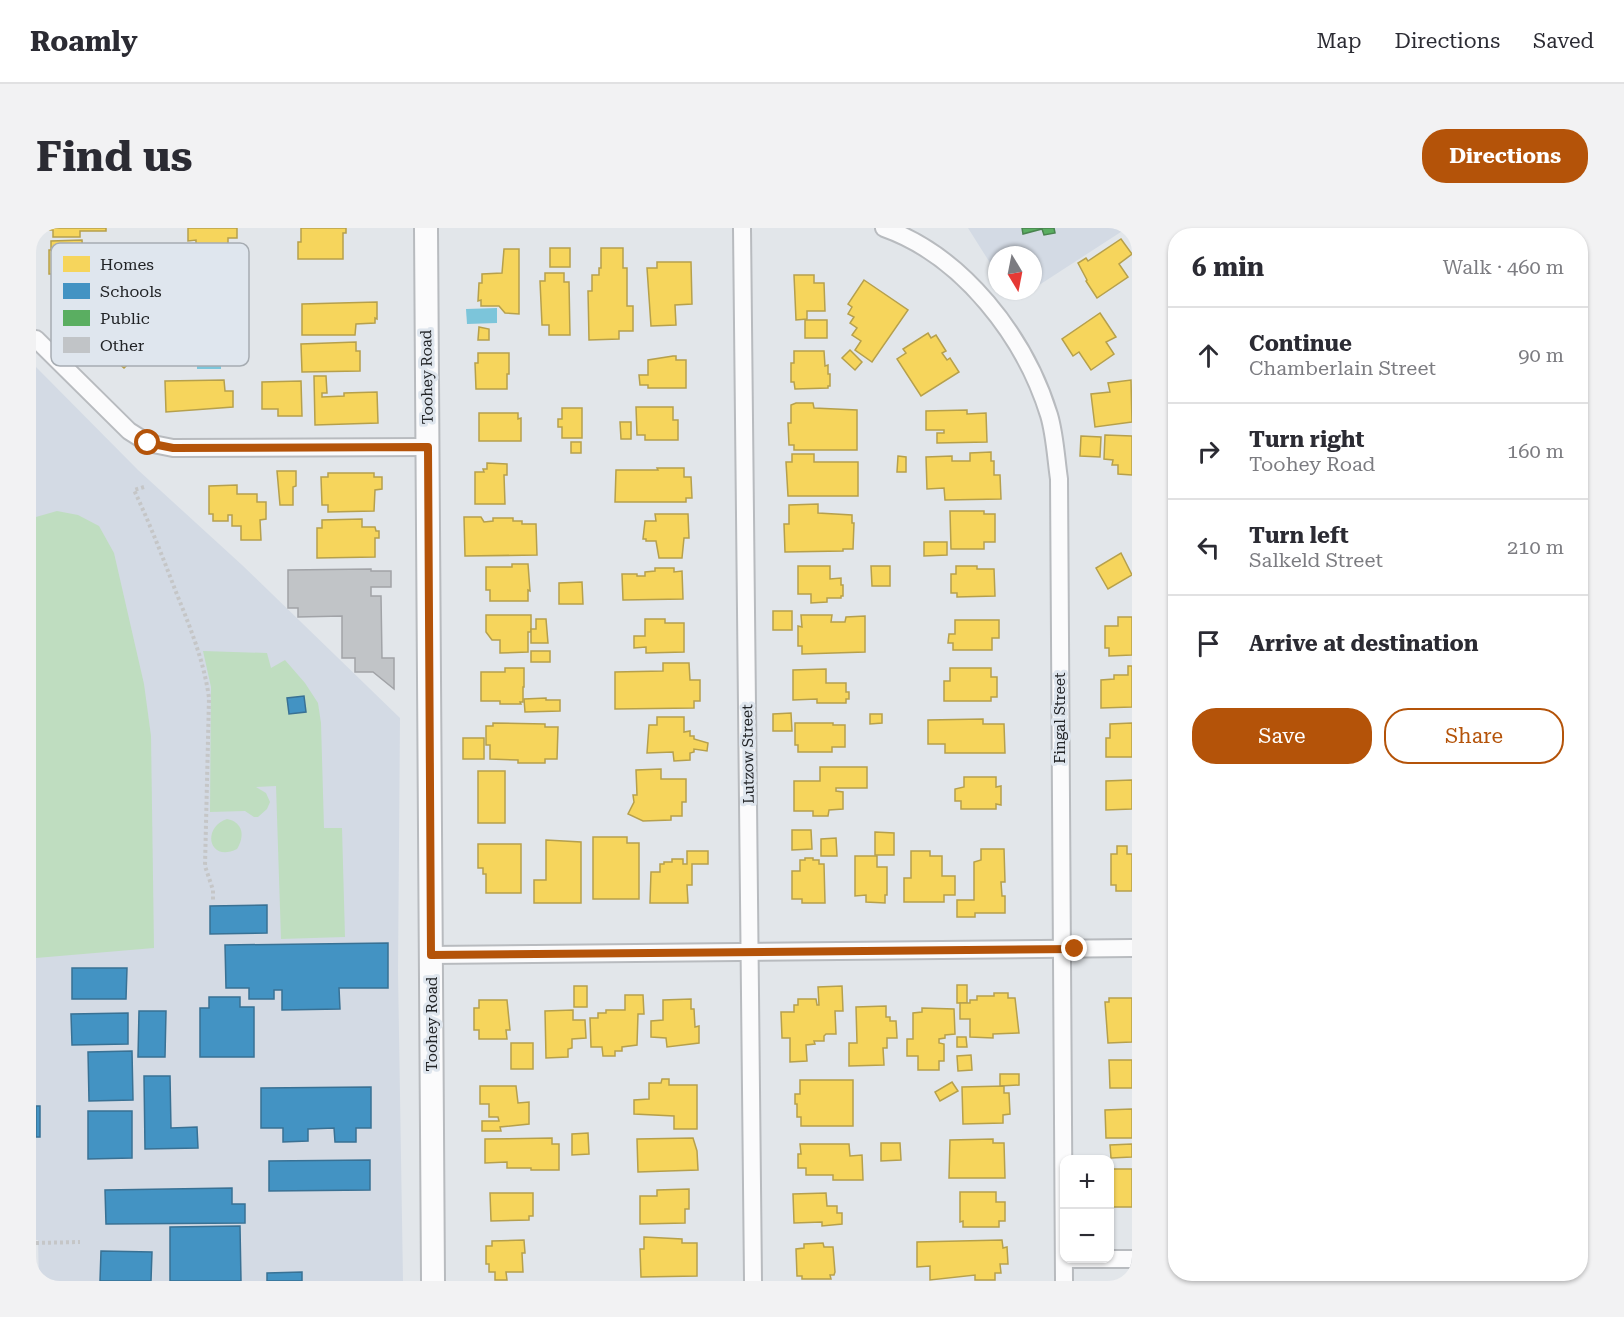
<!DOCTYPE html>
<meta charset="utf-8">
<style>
:root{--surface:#fff;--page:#f2f2f3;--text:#2b2b33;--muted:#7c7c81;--line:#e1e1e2;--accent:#b45309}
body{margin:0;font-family:"Roboto Serif",serif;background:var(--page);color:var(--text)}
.controls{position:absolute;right:18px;bottom:18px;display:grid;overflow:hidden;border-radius:12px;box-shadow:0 2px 4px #0004}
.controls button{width:54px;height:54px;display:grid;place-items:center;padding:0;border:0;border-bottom:2px solid var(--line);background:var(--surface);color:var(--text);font:30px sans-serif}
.compass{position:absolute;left:952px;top:18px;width:54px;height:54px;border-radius:50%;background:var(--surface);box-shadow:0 2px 4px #0004;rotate:170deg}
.stop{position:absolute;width:18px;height:18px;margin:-14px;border:4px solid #b45309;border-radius:50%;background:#fff}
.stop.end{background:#b45309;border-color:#fff;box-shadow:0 2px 6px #0008}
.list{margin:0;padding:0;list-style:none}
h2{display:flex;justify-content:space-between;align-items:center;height:78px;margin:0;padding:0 24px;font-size:26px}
h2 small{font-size:20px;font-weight:400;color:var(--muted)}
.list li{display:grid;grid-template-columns:39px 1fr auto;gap:18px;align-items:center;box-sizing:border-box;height:96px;padding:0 24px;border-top:2px solid var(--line)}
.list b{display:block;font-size:22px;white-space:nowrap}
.list p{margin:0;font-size:20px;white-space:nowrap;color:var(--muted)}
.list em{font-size:20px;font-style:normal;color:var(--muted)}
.actions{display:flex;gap:12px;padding:18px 24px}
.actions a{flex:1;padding:14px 0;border:2px solid var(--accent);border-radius:24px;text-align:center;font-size:21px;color:var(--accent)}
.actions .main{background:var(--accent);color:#fff}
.icon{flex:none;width:33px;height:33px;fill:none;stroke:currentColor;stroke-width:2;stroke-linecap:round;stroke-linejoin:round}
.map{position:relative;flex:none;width:1096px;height:1053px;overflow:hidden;border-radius:24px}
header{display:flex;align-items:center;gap:36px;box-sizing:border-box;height:84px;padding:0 30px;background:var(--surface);border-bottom:2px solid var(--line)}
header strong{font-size:28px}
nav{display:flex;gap:33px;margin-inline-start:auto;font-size:21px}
.intro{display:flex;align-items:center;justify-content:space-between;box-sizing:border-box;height:144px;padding:0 36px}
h1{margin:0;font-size:42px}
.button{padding:15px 27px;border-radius:24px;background:var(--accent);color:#fff;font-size:21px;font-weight:700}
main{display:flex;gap:36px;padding:0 36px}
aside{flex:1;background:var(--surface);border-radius:24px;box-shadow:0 2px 4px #0004}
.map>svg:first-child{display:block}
.built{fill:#d3dae4}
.green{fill:#bfddc0}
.water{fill:#7cc5da}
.homes{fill:#f6d55c;stroke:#b6a04c;stroke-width:1.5}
.schools{fill:#4393c3;stroke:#397194;stroke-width:1.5}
.public{fill:#5aae61;stroke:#49844f;stroke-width:1.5}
.building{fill:#c1c4c7;stroke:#a1a3a7;stroke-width:1.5}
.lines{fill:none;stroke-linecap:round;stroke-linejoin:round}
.minor-casing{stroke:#b8bbbf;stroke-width:20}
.secondary-casing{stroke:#b8bbbf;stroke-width:26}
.path{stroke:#c5c6c7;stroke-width:4;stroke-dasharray:3 3;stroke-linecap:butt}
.minor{stroke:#fbfbfc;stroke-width:16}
.secondary{stroke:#fbfbfc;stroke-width:22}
.route{stroke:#b45309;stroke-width:8}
.labels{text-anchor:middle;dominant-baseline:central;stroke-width:6;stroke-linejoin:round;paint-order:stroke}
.street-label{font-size:15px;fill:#212326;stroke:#dfe6ee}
.key{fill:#dfe6ee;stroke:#a6acb2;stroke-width:1.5}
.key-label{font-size:16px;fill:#212326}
</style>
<header>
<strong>Roamly</strong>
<nav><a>Map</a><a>Directions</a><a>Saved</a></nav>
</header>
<div class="intro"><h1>Find us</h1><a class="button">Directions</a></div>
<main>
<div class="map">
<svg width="1096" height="1053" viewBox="0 0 1096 1053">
<rect width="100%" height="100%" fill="#e2e6ea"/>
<g class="built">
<polygon points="932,0 1091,0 997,61 997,27 961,27 961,46"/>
<polygon points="0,139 102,242 206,337 364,490 362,744 367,1053 3,1053 2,1012 0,1012"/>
</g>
<g class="green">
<polygon points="21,283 42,287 63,298 78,325 108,456 115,508 118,720 0,730 0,289"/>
<polygon points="167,423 231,425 235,440 249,432 269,455 282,475 285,495 288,600 306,600 309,709 245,711 240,558 220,559 230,565 234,574 231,581 222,589 218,589 209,583 174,584 175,459"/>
<path d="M191 591C207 594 209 608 201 621 173 635 165 600 191 591Z"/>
</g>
<g class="water">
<polygon points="461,80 461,95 431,96 430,81"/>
<polygon points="157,126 185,126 185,141 161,141 161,132 157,132"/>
</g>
<g class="homes">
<polygon points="13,0 70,0 70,3 44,3 44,9 17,9 17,2 13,2"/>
<polygon points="152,0 201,0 201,10 192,10 192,29 200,29 200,47 152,48 152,29 160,28 160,12 152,13"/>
<polygon points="265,0 310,0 310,5 307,5 307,31 262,31 262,14 265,14"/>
<polygon points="1085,11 1096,26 1083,36 1092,49 1061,70 1050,53 1051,52 1042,35 1050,30 1052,33"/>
<polygon points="46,12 47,30 57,30 58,48 47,49 47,53 16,54 16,46 13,46 13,22 15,22 15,13"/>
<rect x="514" y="20" width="20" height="19"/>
<polygon points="565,20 587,20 587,40 591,40 591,78 597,78 597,103 583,103 583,111 553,112 552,63 556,63 556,47 563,47 563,40 565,40"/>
<polygon points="468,21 483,21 483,86 469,85 463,78 445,78 445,72 442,73 443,55 446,55 446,46 466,45"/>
<polygon points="621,34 655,34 656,76 639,77 640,97 615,98 611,40 621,40"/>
<polygon points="509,45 528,45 528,54 533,54 534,107 513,107 513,97 506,97 504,53 509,53"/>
<polygon points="758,47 778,47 778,55 788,55 789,83 771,83 771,91 760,92"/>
<polygon points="828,52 872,82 836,134 819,122 825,113 816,107 821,100 814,95 818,89 812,86 816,79 812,76"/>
<polygon points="33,63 38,68 42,64 45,67 48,64 52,68 55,65 107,64 107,86 103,89 104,104 99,110 102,115 100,123 103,126 88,140 66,121 68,118 65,114 62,117 48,104 52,101 49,98 45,102 40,96 42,95 37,90 35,91 26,82 27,81 21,74"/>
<polygon points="341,74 341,91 339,90 339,95 320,96 319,107 266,107 266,76"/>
<polygon points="1064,85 1080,109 1070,114 1078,126 1055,142 1043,124 1037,128 1026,111"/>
<rect x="769" y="92" width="22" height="18"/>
<polygon points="443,99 453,101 453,112 442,112"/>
<polygon points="892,105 895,110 900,107 910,123 906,125 911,132 914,130 923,144 885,168 861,131 870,125 867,121"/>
<polygon points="320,114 320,123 324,123 324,143 266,144 265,116"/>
<polygon points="814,122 826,134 819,142 806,130"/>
<polygon points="758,123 788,123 789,138 792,137 792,146 794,146 794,158 792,158 792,160 759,161 758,154 755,154 755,135 758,135"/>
<polygon points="442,125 473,125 473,146 471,146 471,161 440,161 439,135 442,135"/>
<polygon points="637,128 640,128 640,132 650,132 650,160 612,160 612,157 604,157 603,147 612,147 612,132"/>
<polygon points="278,148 290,148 291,165 286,165 286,169 308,168 308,165 341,164 342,195 279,197"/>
<polygon points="188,152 189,163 197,163 197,179 130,184 129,153"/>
<polygon points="1095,152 1096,194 1059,199 1055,166 1074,164 1072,155"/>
<polygon points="265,153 266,188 242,188 242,181 226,181 226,154"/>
<polygon points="760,175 777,175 778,180 821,182 821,222 758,222 758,217 753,217 752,195 755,195 755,177"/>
<polygon points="600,179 637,179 637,192 642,192 642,212 609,212 609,207 601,207"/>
<polygon points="526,180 546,180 546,210 526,210 526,199 522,199 522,191 526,191"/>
<polygon points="931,182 931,186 950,185 951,214 901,215 901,205 908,205 908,202 890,202 890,183"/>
<polygon points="443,185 482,185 482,191 485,190 485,213 443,213"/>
<polygon points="584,194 595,194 595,211 585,211"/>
<polygon points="1069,207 1096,208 1096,247 1082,246 1082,237 1076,237 1077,232 1068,231"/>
<polygon points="1045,208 1065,209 1064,229 1044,228"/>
<rect x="535" y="214" width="10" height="11"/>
<polygon points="955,224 955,233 958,233 958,247 964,247 965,271 909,272 908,260 891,261 890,229 916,228 916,233 934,233 934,225"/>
<polygon points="756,226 778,226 778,234 822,234 822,268 752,268 750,234 756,234"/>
<polygon points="862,228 870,229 870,244 861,244"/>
<polygon points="451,235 471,236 471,247 468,247 469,276 439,276 439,244 448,244 447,241 451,241"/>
<polygon points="621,240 648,240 648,249 655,249 656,270 650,270 650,274 579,274 580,242 622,242"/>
<polygon points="241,243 260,243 260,258 257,259 257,277 244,277"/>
<polygon points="292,245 338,245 338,249 346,249 346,261 339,262 338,283 292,284 292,277 286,277 285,249 292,249"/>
<polygon points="201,257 201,266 221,266 221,274 230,274 230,291 224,292 225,312 205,312 205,298 196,298 196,287 192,287 192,293 177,293 177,286 173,286 173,258"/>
<polygon points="782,276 782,285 816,287 816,295 818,295 817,321 807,321 807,323 749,324 748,296 753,296 753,277"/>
<polygon points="914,283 948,283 948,286 959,286 959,314 948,314 948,321 915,321"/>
<polygon points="619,286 652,286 653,310 648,310 646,330 623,330 620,313 610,313 610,311 607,311 609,293 620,293"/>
<polygon points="428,289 445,289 448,294 457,293 457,290 477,290 477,293 486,293 486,296 500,296 501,327 429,328"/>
<polygon points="326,291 326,299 339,299 340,303 343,303 343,310 339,310 339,329 281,330 281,300 286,300 286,292"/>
<polygon points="888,314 911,314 911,327 888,328"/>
<polygon points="1085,325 1096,347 1072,361 1060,340"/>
<polygon points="476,336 492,336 494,363 492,362 492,373 454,373 454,362 450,362 450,339 476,339"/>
<polygon points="762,338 794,338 794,351 805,350 805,357 807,357 807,368 805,368 805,370 791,370 791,374 775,375 775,366 762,366"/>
<polygon points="835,338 854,338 854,358 836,358"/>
<polygon points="920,338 941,338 941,341 958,341 959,368 921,369 921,365 915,365 915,346 920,346"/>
<polygon points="619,340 638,340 638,344 646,343 647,371 587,372 586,346 601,346 601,348 609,348 609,344 619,343"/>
<polygon points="546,354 547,376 523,376 523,355"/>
<rect x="737" y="383" width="19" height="19"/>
<polygon points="450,387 495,387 495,404 492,404 492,424 464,425 464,412 456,412 450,404"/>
<polygon points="765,387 796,387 795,394 809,394 810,389 829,388 829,424 766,426 766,418 762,418 762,398 766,399"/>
<polygon points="1082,389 1096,389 1096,427 1073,428 1073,420 1069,420 1069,398 1082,398"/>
<polygon points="500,391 510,391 512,415 495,415 495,401 500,401"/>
<polygon points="609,391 629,391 629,395 648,395 648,424 610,425 610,419 598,420 598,408 609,408"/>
<polygon points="919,392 963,392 963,410 956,410 956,422 917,422 917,415 912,415 913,406 919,406"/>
<rect x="495" y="423" width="19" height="11"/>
<polygon points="627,435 653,435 654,452 664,452 664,473 658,473 658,480 579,481 579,444 627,443"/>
<polygon points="1092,438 1096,438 1096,479 1065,480 1065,452 1078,451 1078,447 1092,447"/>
<polygon points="469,440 488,440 488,459 487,459 487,474 484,474 485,476 464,476 464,473 445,473 445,444 469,444"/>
<polygon points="914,440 955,440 955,449 961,449 961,469 955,469 955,473 908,473 908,453 914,453"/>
<polygon points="790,441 790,455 810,455 810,464 813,464 813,471 810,471 810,475 781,475 781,471 757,472 757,442"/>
<polygon points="510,470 510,472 524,472 524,483 489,484 488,471"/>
<polygon points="755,485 756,503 737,503 737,486"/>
<polygon points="834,486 846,486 846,495 834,496"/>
<polygon points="621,489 648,489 648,504 654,503 654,508 658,508 658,511 672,515 671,523 658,521 658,524 654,525 654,532 638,533 637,524 611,525 613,497 621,497"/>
<polygon points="947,491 947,496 968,496 969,525 909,525 909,516 892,516 892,492"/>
<polygon points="457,495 509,496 509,499 522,499 521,531 509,531 509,535 482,535 482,532 454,531 454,517 450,517 450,498 457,498"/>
<polygon points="759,495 797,495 797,497 809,497 809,519 796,519 796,524 762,524 762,517 759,517"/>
<polygon points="1096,495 1096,529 1070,529 1070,510 1074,510 1074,496"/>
<rect x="427" y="510" width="21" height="21"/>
<polygon points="784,539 831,539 831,560 800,560 800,563 807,564 807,581 793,582 792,588 777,588 777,583 758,583 758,553 784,553"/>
<polygon points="625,541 625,551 650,551 650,574 646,574 646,588 635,588 635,592 607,593 592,586 598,574 597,567 601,567 600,542"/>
<rect x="442" y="543" width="27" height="52"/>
<polygon points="928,549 960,549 960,559 965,558 965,577 960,576 960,581 925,581 925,573 919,573 919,561 928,559"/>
<polygon points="1096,552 1096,581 1070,582 1070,553"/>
<polygon points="756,602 775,602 776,621 756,622"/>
<polygon points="839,604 858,605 858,627 839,627"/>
<polygon points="557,609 591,609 591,615 603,615 603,671 557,671"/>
<polygon points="800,610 801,628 785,628 785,611"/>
<polygon points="510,612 545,614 545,675 498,675 498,652 510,652"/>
<polygon points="442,616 485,616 485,665 450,665 450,646 447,646 447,640 442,640"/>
<polygon points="1081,618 1091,618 1091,626 1096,626 1096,663 1080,663 1080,657 1075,657 1075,626 1081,626"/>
<polygon points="945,621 968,621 969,654 965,654 966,668 969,668 969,685 939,685 939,689 921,689 921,672 938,672 938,634 945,632"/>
<polygon points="651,623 672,623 672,636 656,636 656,657 651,657 652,675 614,675 615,644 624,644 624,636 628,636 628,634 636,634 636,631 647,631 647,636 651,636"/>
<polygon points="875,623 894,623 894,628 906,628 906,648 919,648 919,667 908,667 908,674 868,674 868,650 875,650"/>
<polygon points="819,628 841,628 841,639 851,639 851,667 849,667 849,675 830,674 830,667 819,668"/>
<polygon points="769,630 777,630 777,632 783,632 783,636 788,636 789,675 766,675 766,671 756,671 756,643 764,643 764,632 769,632"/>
<rect x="921" y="757" width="10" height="18"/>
<rect x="538" y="758" width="13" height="21"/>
<polygon points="806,758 807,783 799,783 800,806 790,806 788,808 788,813 778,813 779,816 770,817 771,833 754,834 754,810 746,810 745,784 758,784 758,777 762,777 762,771 780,771 781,777 783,777 782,759"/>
<polygon points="958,765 972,765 972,770 979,770 983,805 957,806 957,810 934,809 934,791 924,791 924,775 934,775 934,772 941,772 941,768 958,768"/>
<polygon points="589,767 607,767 608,786 602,786 601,817 586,819 586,823 579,823 579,828 567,828 566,819 555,819 554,790 562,790 562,785 570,785 570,782 589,782"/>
<polygon points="1073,770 1096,770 1096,814 1072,815 1069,774 1073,774"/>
<polygon points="655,771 655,781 658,781 659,799 663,798 663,815 631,819 630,810 615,809 615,793 627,792 627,772"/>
<polygon points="443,772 471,772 474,802 470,802 471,811 443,811 443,802 438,802 438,780 443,780"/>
<polygon points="850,778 850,789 854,789 854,793 860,793 861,810 851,810 851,820 847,820 848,837 813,838 813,815 821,815 820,779"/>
<polygon points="886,780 918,781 919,806 909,807 909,810 903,811 903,815 908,816 908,833 903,833 903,842 882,842 882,828 871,828 871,811 877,811 877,785 886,784"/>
<polygon points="537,782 537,792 549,792 550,810 536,811 536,820 532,821 532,829 510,830 509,783"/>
<polygon points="921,809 930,809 931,819 921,819"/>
<rect x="475" y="815" width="22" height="26"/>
<polygon points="935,827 936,842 922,843 921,828"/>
<polygon points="1073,832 1096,832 1096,860 1074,860"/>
<polygon points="964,846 983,846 983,857 964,858"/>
<polygon points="626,851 633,851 633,857 661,857 661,901 638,901 638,888 598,886 598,872 613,871 613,855 625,855"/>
<polygon points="764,852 817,852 817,898 765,898 765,889 761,889 761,876 759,876 759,866 764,866"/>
<polygon points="916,854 922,863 904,873 899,864"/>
<polygon points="444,858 480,858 482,875 493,874 493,896 464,899 465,903 446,903 446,893 463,893 462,889 453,889 453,876 444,876"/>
<polygon points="968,858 968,865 973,865 974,886 967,887 967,895 927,896 926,859"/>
<polygon points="1096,881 1096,910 1070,910 1069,882"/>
<polygon points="552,905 553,926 536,927 536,906"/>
<polygon points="516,910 516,916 523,916 523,942 495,942 495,940 471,940 471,934 449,935 449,911"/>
<polygon points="657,910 661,923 662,942 602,944 601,911"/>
<polygon points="957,911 957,915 968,915 969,950 913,950 914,912"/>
<polygon points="845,915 864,915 865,932 845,933"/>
<polygon points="764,916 813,916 814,928 826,927 827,952 797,952 797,947 770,947 770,940 762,940 762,926 765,926"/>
<polygon points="1096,916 1096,929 1075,930 1074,917"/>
<rect x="1074" y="941" width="22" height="38"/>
<polygon points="653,961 653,981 649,981 649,995 604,996 604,968 621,968 621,962"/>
<polygon points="924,964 960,964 960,974 969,974 969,993 963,993 963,999 927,999 927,993 924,994"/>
<polygon points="454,965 497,965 497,988 493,988 493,992 455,993"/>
<polygon points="790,965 791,978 801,978 801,985 806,985 806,996 786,998 786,994 758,995 757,966"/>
<polygon points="608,1009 646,1011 646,1015 661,1015 661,1048 605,1049 604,1021 608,1021"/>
<polygon points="488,1012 489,1025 486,1025 487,1044 470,1044 471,1052 459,1052 459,1044 453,1044 453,1036 450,1036 450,1018 456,1018 456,1013"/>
<polygon points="966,1012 967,1020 971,1019 972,1036 964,1036 965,1045 959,1045 959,1052 939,1052 939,1047 894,1052 894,1038 881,1039 881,1014"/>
<polygon points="787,1015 788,1019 797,1019 799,1044 798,1047 794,1047 795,1051 766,1051 766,1048 761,1048 760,1021 768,1020 768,1016"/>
</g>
<g class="schools">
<polygon points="268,468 270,484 253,486 251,470"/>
<polygon points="231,677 231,705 174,706 174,678"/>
<polygon points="352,715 352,760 303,760 304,781 246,782 246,762 238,762 238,771 213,771 213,760 190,760 189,717"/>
<polygon points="36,740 91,740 90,771 36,771"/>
<polygon points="173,769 204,769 204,779 218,779 218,829 164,829 164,780 173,780"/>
<polygon points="103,783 130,783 129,829 102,829"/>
<polygon points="92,785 92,816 36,817 35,786"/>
<polygon points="96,823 97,872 53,873 52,824"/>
<polygon points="108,848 134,848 135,900 161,899 162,920 109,921"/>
<polygon points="335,859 335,900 320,900 320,914 299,914 298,900 272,901 272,913 247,914 247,900 225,900 225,860"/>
<rect x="0" y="878" width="4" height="31"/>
<polygon points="52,883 96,883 96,930 52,931"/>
<polygon points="334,932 334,962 233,963 233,933"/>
<polygon points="196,960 196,976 209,976 209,995 70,996 69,962"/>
<polygon points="204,998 205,1053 134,1053 134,999"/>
<polygon points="65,1023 116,1024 115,1053 64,1053"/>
<polygon points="266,1044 266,1053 231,1053 231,1045"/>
</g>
<polygon class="public" points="986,0 1018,0 1019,5 1008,7 1006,1 987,6"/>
<polygon class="building" points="335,341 335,343 355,343 355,359 335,359 335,368 345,368 346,430 358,430 358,461 337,444 319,444 319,430 306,430 306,388 262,389 262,380 252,380 252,342"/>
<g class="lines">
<defs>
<g id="minor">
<polyline points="706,0 717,1053"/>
<path d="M848 0C927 28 989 109 1013 187 1019 207 1020 231 1023 251L1028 1053"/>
<polyline points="0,111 93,203 112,215 137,220 392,219"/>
<polyline points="395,727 1096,720"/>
<polyline points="1028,1031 1096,1031"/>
</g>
<polyline id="secondary" points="390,0 397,1053"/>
</defs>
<use href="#minor" class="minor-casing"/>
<use href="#secondary" class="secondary-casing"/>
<g class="path">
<path d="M108 259 98 262C114 296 127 330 140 364 154 399 168 433 173 470L169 638 177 662V672"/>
<polyline points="0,1015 44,1014"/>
</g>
<use href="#minor" class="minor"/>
<use href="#secondary" class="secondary"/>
</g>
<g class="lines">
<polyline class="route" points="112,215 137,220 392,219 395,727 1039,721"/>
</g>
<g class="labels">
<g class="street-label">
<text transform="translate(391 149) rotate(-91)">Toohey Road</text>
<text transform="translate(1024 490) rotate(-90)">Fingal Street</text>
<text transform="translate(712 526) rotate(-91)">Lutzow Street</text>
<text transform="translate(396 796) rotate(-90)">Toohey Road</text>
</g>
</g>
<rect x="15" y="15" width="198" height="123" rx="9" class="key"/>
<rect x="27" y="28" width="27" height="16" fill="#f6d55c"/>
<rect x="27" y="55" width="27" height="16" fill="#4393c3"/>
<rect x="27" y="82" width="27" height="16" fill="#5aae61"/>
<rect x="27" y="109" width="27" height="16" fill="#c1c4c7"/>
<g class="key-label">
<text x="64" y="42">Homes</text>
<text x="64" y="69">Schools</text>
<text x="64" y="96">Public</text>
<text x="64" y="123">Other</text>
</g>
</svg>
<div class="controls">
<button>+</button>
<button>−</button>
</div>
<svg class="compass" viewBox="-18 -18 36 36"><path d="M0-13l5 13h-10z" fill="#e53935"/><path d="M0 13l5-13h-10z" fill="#7c7c81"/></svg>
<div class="stop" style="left:112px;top:215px"></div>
<div class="stop end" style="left:1039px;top:721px"></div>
</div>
<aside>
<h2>6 min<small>Walk · 460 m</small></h2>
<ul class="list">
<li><svg class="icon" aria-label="ahead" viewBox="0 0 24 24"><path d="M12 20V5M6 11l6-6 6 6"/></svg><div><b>Continue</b><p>Chamberlain Street</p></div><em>90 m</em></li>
<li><svg class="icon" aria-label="right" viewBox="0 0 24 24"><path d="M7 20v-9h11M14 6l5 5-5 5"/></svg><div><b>Turn right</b><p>Toohey Road</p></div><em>160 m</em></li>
<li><svg class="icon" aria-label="left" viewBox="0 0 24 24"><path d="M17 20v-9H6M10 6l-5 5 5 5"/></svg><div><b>Turn left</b><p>Salkeld Street</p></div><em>210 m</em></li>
<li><svg class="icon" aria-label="arrive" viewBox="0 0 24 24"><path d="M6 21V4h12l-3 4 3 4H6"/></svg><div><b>Arrive at destination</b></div></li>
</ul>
<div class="actions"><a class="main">Save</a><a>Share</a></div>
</aside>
</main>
